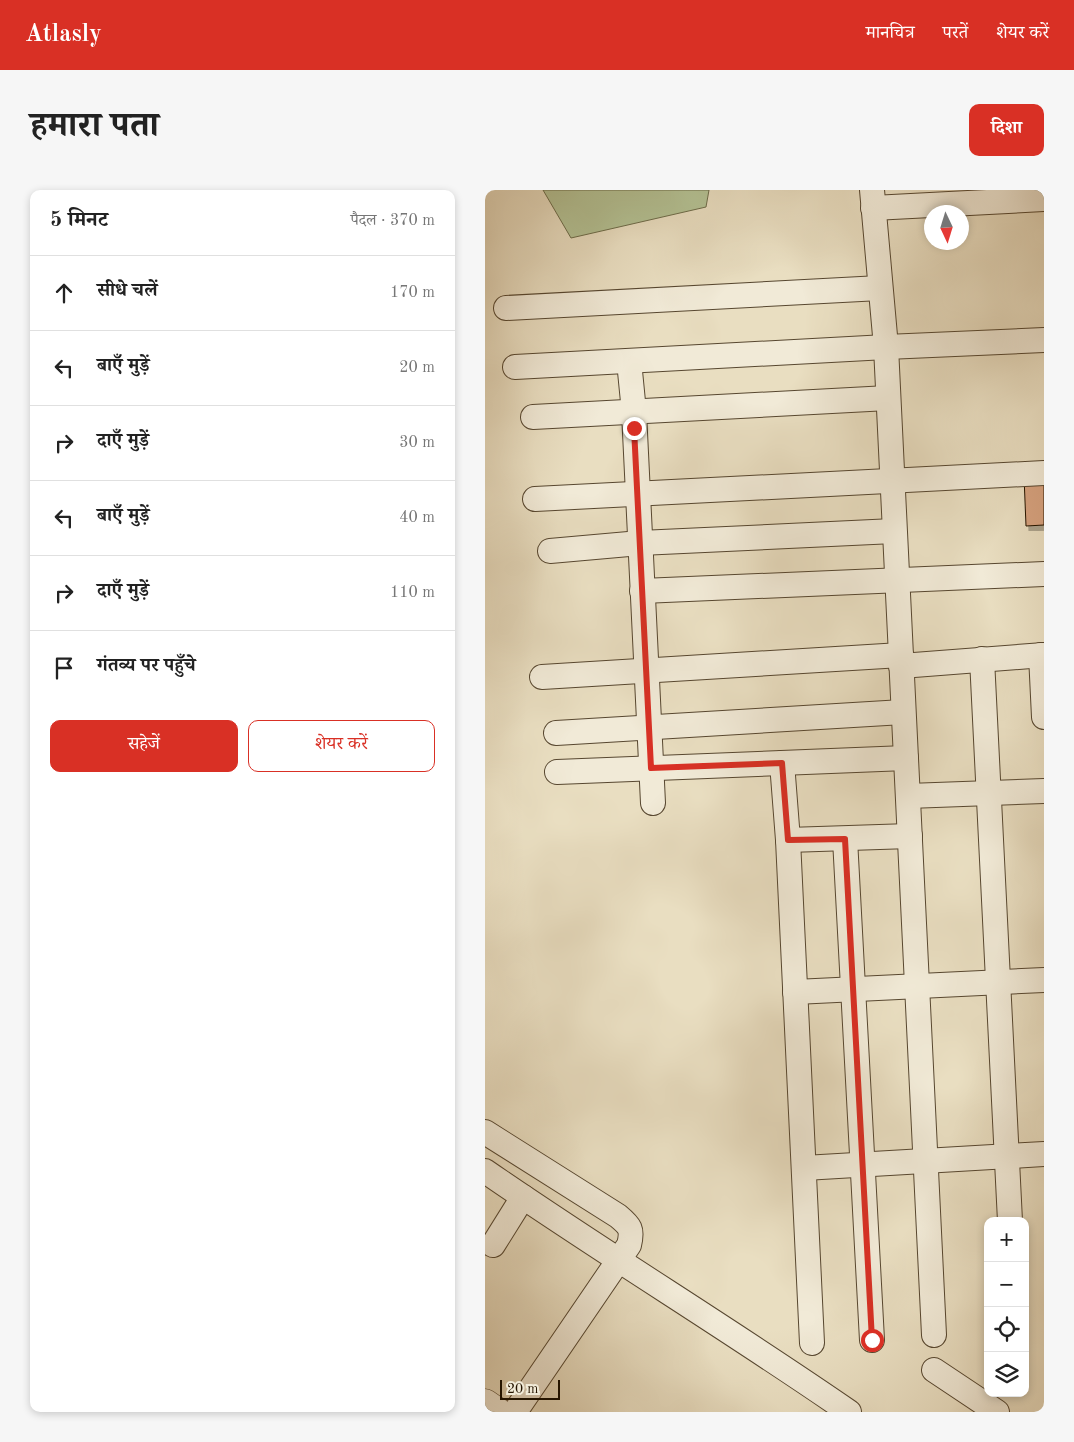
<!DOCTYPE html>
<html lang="hi">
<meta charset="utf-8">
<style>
:root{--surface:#fff;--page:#f6f6f6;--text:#222;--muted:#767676;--line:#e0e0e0;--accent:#d93025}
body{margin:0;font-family:"Old Standard TT","Noto Serif Devanagari",serif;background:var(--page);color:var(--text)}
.controls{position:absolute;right:15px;bottom:15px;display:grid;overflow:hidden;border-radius:10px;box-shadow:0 2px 8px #0003}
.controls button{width:45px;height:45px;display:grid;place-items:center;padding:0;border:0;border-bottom:1px solid var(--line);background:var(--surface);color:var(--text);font:25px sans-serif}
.compass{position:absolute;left:439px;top:15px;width:45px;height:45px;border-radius:50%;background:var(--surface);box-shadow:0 2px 8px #0003;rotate:176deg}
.scale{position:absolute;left:15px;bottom:12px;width:60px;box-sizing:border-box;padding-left:5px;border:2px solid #261500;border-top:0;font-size:14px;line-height:18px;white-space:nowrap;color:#261500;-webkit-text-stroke:4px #f1ead7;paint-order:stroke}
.stop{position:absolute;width:15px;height:15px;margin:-11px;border:4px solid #d93025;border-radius:50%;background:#fff}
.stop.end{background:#d93025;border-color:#fff;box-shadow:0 1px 5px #0008}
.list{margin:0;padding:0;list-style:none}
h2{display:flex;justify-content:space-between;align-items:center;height:65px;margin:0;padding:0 20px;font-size:21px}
h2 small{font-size:16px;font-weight:400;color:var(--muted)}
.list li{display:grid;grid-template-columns:32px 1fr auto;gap:15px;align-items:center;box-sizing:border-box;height:75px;padding:0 20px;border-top:1px solid var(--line)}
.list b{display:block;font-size:19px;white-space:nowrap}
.list em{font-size:16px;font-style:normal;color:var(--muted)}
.actions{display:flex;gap:10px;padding:15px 20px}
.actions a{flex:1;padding:11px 0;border:1px solid var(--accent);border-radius:10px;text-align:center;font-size:18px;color:var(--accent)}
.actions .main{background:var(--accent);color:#fff}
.icon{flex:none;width:28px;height:28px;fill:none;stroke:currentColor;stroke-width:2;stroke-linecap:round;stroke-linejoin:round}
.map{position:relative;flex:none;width:559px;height:1222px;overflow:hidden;border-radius:10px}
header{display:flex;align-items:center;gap:30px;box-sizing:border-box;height:70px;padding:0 25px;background:var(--accent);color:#fff}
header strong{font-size:24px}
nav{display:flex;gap:28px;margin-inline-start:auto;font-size:18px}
.intro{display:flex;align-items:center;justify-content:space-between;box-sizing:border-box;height:120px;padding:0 30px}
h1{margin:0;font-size:35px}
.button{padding:12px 22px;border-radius:10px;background:var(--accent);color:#fff;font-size:18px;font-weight:700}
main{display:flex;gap:30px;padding:0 30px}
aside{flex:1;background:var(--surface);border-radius:10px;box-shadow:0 2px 8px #0003}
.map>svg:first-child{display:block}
.green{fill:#b4c295;stroke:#6d6c4a}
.building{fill:#d6a27f;stroke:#261500;filter:url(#shadow)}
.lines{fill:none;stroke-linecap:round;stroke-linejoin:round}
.minor-casing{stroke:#574730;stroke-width:26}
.tertiary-casing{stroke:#574730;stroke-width:29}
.minor{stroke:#f1ead7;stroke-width:24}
.tertiary{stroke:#f1ead7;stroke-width:28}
.route{stroke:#d93025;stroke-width:6}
</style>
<header>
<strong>Atlasly</strong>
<nav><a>मानचित्र</a><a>परतें</a><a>शेयर करें</a></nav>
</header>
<div class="intro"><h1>हमारा पता</h1><a class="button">दिशा</a></div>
<main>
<aside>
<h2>5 मिनट<small>पैदल · 370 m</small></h2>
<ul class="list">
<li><svg class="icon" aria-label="ahead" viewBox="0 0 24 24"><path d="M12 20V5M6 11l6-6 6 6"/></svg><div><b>सीधे चलें</b></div><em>170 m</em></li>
<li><svg class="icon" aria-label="left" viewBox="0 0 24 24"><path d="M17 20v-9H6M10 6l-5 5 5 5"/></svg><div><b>बाएँ मुड़ें</b></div><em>20 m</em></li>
<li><svg class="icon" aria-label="right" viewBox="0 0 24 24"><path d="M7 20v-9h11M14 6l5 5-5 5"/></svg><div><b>दाएँ मुड़ें</b></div><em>30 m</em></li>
<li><svg class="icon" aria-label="left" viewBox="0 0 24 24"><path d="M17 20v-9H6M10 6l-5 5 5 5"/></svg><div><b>बाएँ मुड़ें</b></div><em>40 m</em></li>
<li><svg class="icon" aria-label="right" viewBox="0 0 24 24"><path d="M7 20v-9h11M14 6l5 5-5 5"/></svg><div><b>दाएँ मुड़ें</b></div><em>110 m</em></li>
<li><svg class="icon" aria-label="arrive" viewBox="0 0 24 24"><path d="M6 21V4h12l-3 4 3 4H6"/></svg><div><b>गंतव्य पर पहुँचे</b></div></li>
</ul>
<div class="actions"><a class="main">सहेजें</a><a>शेयर करें</a></div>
</aside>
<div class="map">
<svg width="559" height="1222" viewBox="0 0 559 1222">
<defs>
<filter id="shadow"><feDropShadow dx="3" dy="5.5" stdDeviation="0" flood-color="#0004"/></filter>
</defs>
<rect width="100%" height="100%" fill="#e9dec1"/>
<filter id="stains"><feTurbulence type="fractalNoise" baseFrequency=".004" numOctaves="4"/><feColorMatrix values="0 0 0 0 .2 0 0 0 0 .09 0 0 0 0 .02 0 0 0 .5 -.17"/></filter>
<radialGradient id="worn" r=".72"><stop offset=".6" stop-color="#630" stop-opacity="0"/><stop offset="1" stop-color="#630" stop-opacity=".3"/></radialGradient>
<polygon class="green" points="58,0 224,0 221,17 86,48"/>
<polygon class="building" points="539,286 559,286 559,335 541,336"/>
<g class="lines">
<defs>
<g id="minor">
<polyline points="387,0 401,157 449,1145"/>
<polyline points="388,18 559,9"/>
<polyline points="21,118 395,98"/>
<polyline points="144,171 149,222 168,613"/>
<polyline points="30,177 401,157 559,150"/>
<polyline points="48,227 403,208"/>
<polyline points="50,309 559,283"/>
<polyline points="65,361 155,353 409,341"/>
<polyline points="157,401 559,384"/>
<polyline points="556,465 559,527"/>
<polyline points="497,469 525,1031"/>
<polyline points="416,476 559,465"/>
<polyline points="57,487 416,465"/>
<polyline points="71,543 418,522"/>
<polyline points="297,573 303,650 327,1153"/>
<polyline points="72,582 421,568"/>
<polyline points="423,606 559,601"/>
<polyline points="360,649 387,1150"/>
<polyline points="303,650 425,646"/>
<polyline points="310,802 559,790"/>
<path d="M0 942 133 1026C145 1036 148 1039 144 1055L30 1222"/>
<polyline points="319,978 559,964"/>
<path d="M0 981C120 1064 244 1139 364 1222"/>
<polyline points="8,1055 38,1007"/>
<polyline points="449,1180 512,1222"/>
</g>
<polyline id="tertiary" points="0,1213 13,1222"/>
</defs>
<use href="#minor" class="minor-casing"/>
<use href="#tertiary" class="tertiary-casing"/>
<use href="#minor" class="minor"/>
<use href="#tertiary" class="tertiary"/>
</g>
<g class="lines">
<polyline class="route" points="149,238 166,578 297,573 303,650 360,649 387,1150"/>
</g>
<rect width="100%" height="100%" filter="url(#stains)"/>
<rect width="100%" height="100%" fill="url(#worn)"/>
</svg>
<div class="controls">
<button>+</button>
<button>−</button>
<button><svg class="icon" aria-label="locate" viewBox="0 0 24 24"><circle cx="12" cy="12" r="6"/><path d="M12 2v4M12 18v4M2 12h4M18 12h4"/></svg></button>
<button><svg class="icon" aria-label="layers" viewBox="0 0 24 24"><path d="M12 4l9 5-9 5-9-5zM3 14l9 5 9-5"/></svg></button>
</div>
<svg class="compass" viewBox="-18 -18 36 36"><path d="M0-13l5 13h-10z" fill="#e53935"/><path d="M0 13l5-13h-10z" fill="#767676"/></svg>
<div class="scale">20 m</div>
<div class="stop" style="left:387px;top:1150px"></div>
<div class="stop end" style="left:149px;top:238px"></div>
</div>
</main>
